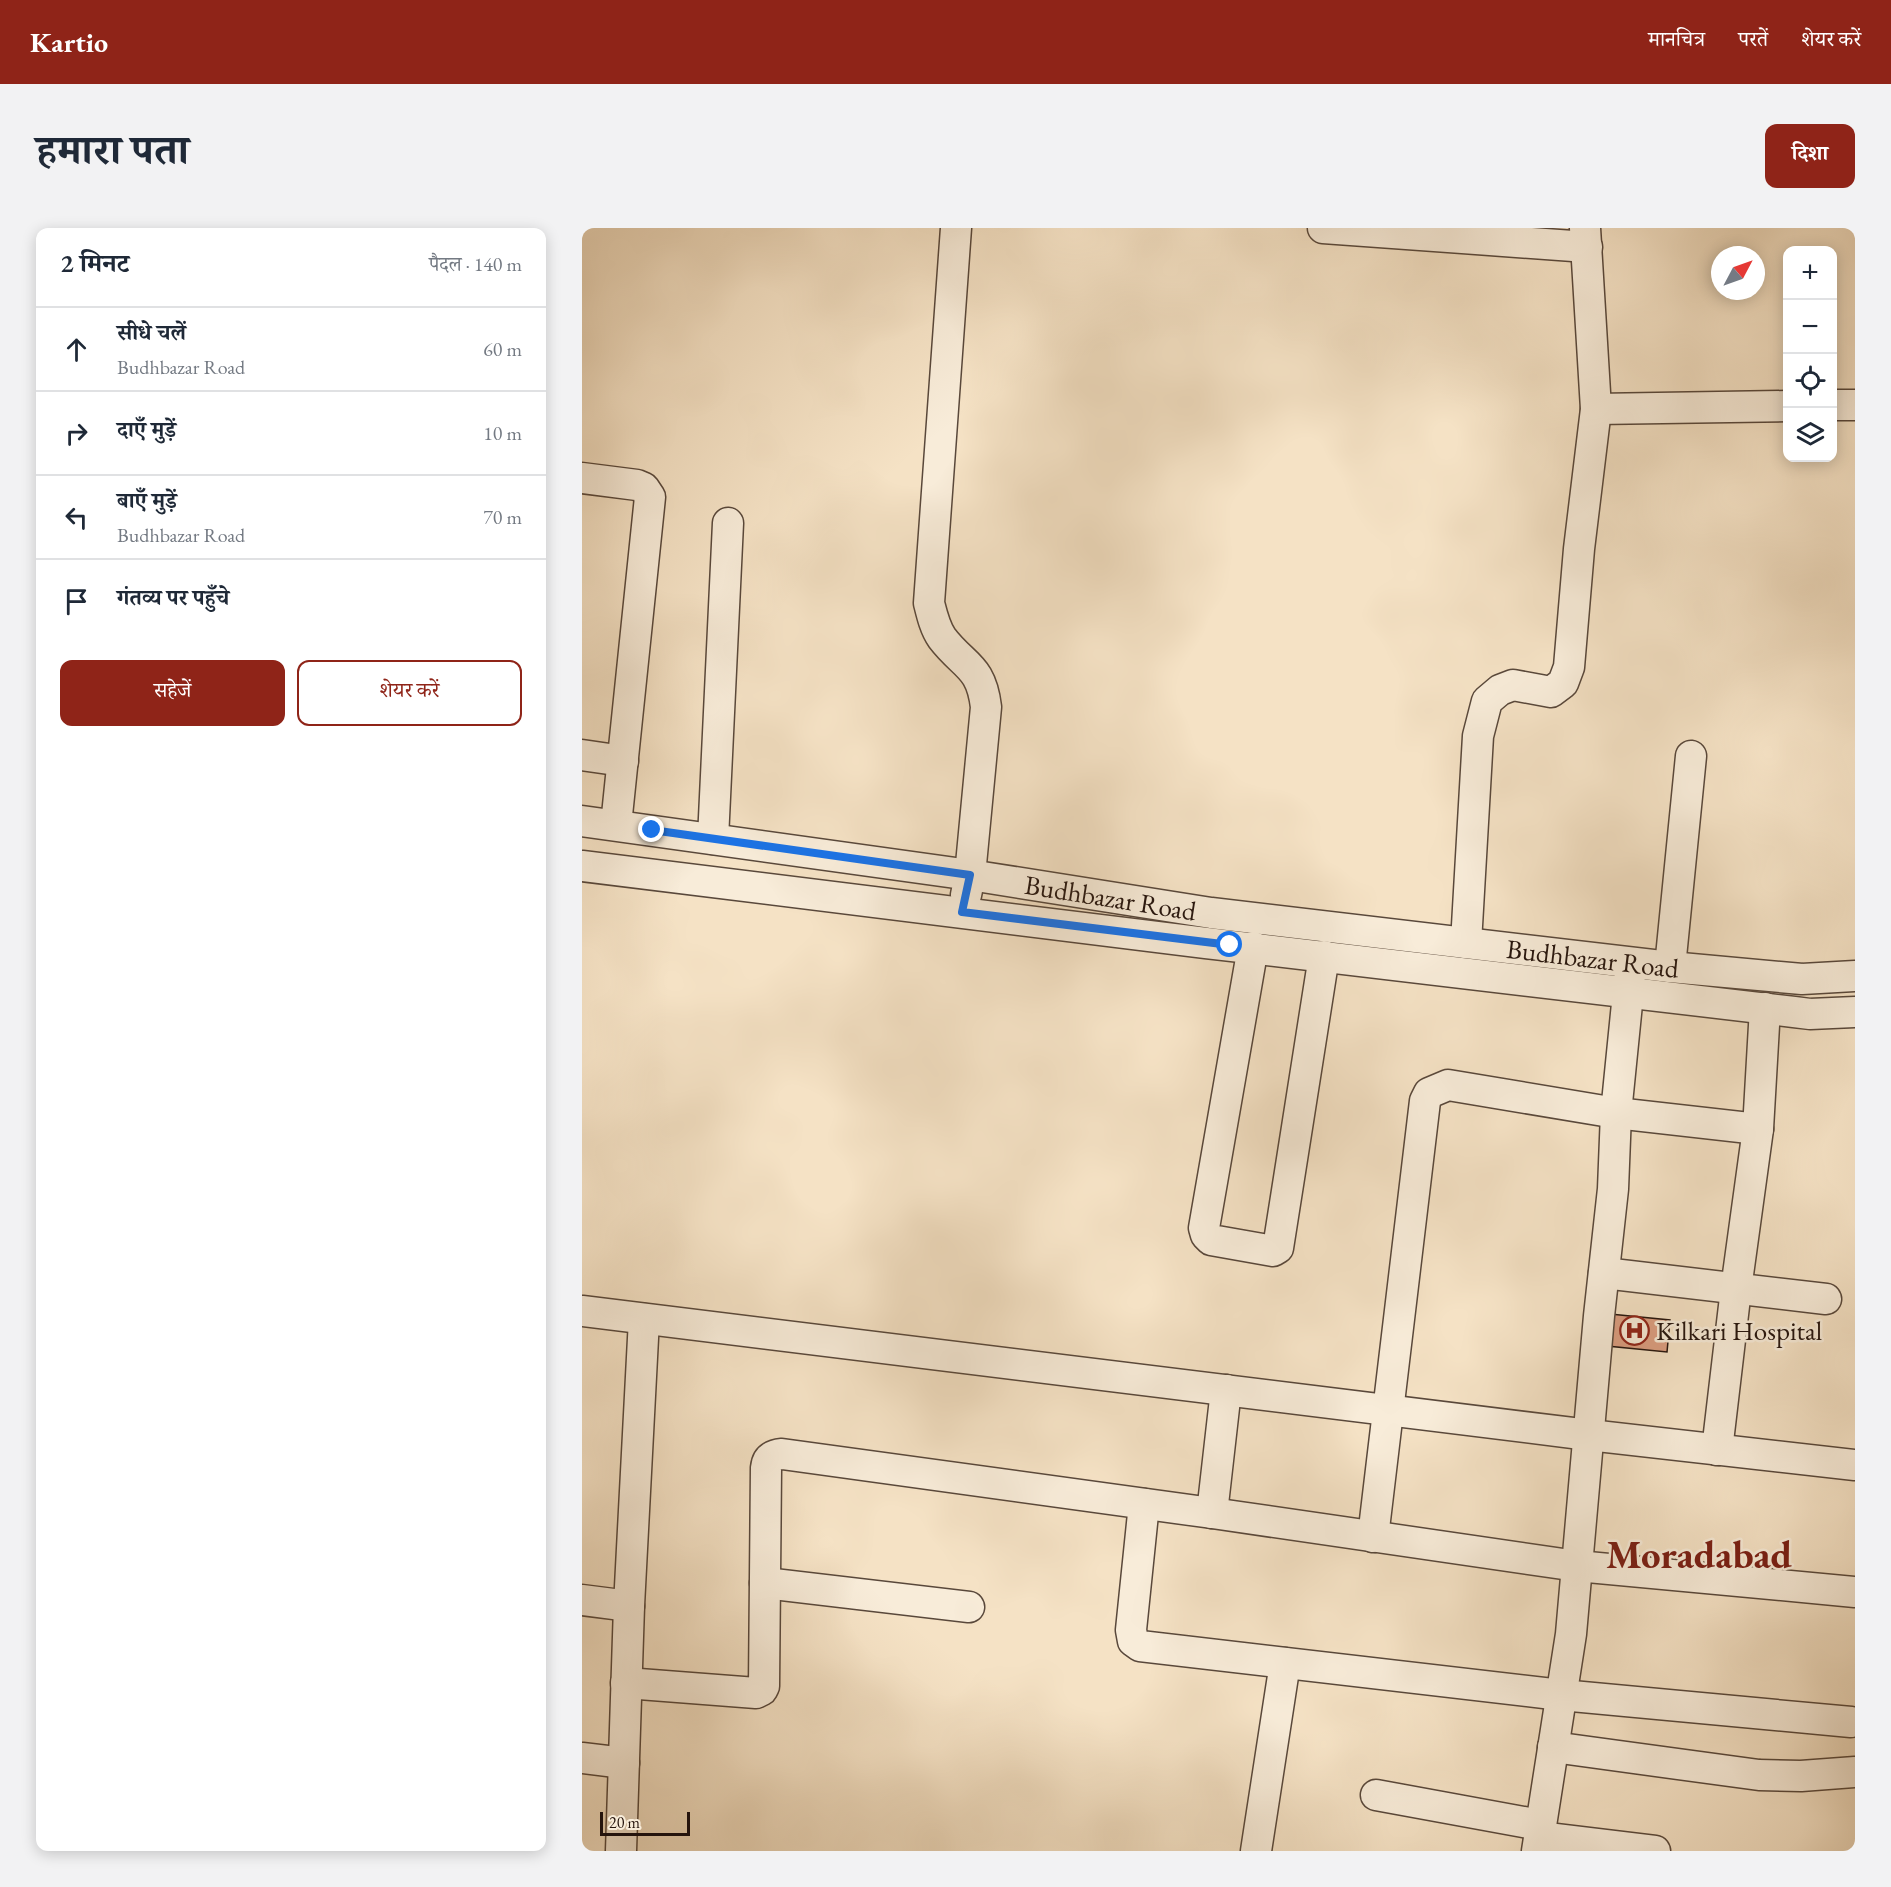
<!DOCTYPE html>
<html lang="hi">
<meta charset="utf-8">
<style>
:root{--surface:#fff;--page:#f2f2f3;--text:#1f2937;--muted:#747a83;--line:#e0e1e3;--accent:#8f2418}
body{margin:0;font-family:"EB Garamond","Noto Serif Devanagari",serif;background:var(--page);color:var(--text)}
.controls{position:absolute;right:18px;top:18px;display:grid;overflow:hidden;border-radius:12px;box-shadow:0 3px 15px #0003}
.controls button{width:54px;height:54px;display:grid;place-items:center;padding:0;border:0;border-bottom:2px solid var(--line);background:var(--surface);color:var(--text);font:30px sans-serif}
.compass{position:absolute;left:1129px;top:18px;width:54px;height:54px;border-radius:50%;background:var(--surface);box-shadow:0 3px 15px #0003;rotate:49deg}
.scale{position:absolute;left:18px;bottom:15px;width:90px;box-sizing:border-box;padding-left:6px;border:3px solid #25140d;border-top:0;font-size:16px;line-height:21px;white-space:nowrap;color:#25140d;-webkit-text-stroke:4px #f8ecd9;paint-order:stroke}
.stop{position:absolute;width:18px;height:18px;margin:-14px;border:4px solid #1a73e8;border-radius:50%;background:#fff}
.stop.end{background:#1a73e8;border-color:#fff;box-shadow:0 2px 6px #0008}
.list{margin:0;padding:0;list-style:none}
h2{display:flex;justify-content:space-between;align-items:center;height:78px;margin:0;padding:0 24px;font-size:26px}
h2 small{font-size:20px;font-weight:400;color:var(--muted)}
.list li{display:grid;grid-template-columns:39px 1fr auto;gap:18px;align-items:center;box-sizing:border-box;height:84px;padding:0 24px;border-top:2px solid var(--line)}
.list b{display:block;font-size:22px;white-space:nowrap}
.list p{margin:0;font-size:20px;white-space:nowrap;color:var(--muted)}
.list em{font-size:20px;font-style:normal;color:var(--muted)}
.actions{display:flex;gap:12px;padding:18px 24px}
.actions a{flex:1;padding:14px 0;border:2px solid var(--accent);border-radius:12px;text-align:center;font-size:21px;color:var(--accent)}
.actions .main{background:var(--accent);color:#fff}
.icon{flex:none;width:33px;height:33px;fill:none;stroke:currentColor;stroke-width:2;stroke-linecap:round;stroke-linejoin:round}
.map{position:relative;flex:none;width:1273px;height:1623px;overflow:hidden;border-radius:12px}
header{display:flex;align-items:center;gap:36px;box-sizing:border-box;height:84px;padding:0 30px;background:var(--accent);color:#fff}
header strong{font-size:28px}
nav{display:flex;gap:33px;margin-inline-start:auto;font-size:21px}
.intro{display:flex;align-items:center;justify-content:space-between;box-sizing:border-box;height:144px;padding:0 36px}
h1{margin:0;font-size:42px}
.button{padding:15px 27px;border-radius:12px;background:var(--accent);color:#fff;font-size:21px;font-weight:700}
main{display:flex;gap:36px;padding:0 36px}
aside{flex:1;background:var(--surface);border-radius:12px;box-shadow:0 3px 15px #0003}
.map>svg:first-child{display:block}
.building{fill:#dc9e81;stroke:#25140d;stroke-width:1.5}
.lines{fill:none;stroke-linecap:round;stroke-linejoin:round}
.minor-casing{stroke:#59483b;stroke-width:33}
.minor{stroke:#f8ecd9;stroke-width:30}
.route{stroke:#1a73e8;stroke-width:8}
.labels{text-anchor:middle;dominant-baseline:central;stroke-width:5;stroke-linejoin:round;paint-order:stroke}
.street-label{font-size:27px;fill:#25140d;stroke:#f8ecd9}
.poi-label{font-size:27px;fill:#25140d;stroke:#f8ecd9;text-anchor:start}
.town-label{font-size:39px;font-weight:bold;fill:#7a1f14;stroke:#f8ecd9}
</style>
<header>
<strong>Kartio</strong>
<nav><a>मानचित्र</a><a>परतें</a><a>शेयर करें</a></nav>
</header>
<div class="intro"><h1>हमारा पता</h1><a class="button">दिशा</a></div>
<main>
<aside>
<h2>2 मिनट<small>पैदल · 140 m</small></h2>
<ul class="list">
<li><svg class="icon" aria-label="ahead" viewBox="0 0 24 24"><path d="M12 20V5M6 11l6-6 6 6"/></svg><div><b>सीधे चलें</b><p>Budhbazar Road</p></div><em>60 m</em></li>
<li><svg class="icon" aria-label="right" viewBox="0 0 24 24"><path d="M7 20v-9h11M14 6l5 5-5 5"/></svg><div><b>दाएँ मुड़ें</b></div><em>10 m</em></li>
<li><svg class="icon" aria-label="left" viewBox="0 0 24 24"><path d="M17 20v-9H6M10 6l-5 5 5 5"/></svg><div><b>बाएँ मुड़ें</b><p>Budhbazar Road</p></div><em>70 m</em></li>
<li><svg class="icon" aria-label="arrive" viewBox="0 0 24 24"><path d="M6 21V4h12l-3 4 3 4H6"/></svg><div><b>गंतव्य पर पहुँचे</b></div></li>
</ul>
<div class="actions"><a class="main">सहेजें</a><a>शेयर करें</a></div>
</aside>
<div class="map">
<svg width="1273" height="1623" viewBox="0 0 1273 1623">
<rect width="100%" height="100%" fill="#f5e2c5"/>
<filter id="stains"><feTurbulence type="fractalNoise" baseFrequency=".00333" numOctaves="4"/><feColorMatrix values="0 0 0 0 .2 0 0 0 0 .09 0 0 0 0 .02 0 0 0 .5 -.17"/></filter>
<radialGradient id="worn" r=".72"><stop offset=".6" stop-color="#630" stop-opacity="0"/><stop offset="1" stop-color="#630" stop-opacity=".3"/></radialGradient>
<polygon class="building" points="1028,1086 1088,1092 1085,1124 1025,1118"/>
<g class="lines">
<defs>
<g id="minor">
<path d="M374 0 347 375C350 387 353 400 360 410 382 439 399 437 404 479L388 647 384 667"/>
<polyline points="741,0 1005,19"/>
<polyline points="1250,177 1273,177"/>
<polyline points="1014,181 1206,178"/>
<polyline points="0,250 55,257 62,260 68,269 34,597"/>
<polyline points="0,527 41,533"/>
<path id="s1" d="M0 593 388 647 629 685 1088 739 1220 751 1273 748"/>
<polyline points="131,611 146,295"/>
<polyline points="0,638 624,715 1212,784 1228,786 1273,784"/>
<polyline points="884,715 896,508 905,473 918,462 931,457 969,464 981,455 987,439 997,321 1014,181 1003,0"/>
<polyline points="671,719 622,1000 624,1007 629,1012 691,1023 696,1020 742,728"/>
<polyline points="1088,739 1109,528"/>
<polyline points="1022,1045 1244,1071"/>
<polyline points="0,1083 1007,1207 1273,1237"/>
<polyline points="1135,1222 1154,1061 1176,901 1183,780"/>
<polyline points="562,1276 549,1402 551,1413 558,1418 979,1467 1269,1494"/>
<polyline points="630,1285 644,1162"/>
<polyline points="791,1309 843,873 847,865 866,857 1034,885 1176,901"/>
<polyline points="183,1355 387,1379"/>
<polyline points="0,1372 47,1378"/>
<path d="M44 1455 174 1465 180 1462 182 1458 184 1240C185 1230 190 1227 200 1226L630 1285 995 1338 1273 1364"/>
<polyline points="971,1519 1177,1547 1219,1548 1273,1544"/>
<polyline points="0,1530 42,1535"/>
<polyline points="794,1567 958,1597"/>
<polyline points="957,1609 1073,1623"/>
<polyline points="39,1623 47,1378 62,1091"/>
<polyline points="674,1623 703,1435"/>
<polyline points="955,1623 989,1406 1017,1088 1031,961 1034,885 1048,746"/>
</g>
</defs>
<use href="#minor" class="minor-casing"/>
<use href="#minor" class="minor"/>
</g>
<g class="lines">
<polyline class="route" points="70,602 388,647 380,684 648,717"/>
</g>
<defs>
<symbol id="hospital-ring" viewBox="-11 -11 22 22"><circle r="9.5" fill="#f8ecd9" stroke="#8f2418" stroke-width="1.5"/><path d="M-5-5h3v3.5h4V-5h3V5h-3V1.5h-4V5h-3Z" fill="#8f2418"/></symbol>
</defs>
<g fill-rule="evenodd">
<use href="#hospital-ring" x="1036" y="1086" width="33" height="33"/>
</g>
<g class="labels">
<g class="street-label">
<text stroke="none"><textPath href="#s1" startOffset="534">Budhbazar Road</textPath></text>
<text stroke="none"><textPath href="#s1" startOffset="1020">Budhbazar Road</textPath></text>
</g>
<g class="poi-label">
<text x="1074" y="1102">Kilkari Hospital</text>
</g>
<g class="town-label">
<text x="1117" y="1326">Moradabad</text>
</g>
</g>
<rect width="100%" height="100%" filter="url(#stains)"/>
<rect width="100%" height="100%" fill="url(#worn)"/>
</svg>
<div class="controls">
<button>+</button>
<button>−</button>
<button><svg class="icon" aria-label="locate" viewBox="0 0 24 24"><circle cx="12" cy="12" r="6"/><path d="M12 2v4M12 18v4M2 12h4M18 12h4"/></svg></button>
<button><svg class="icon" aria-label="layers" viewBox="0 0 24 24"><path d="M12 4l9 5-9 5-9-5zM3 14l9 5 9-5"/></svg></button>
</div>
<svg class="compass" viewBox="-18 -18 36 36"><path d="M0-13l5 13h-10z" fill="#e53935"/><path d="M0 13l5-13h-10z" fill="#747a83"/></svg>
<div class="scale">20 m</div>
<div class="stop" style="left:648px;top:717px"></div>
<div class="stop end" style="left:70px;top:602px"></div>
</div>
</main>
